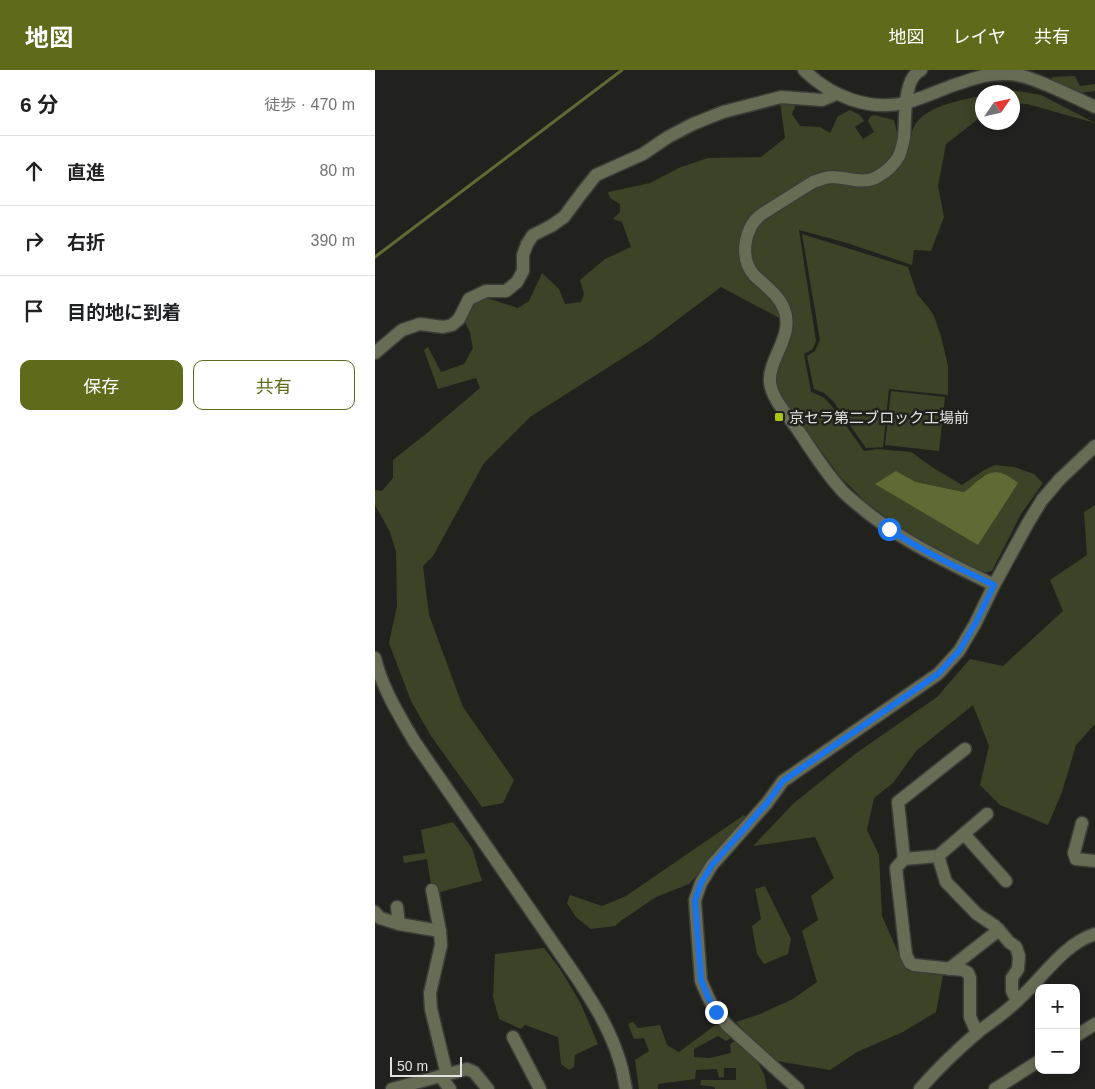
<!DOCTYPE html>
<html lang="ja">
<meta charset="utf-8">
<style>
:root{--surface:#fff;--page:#f6f6f6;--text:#202124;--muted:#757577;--line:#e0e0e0;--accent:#5f6b1a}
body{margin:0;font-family:Arial,"Noto Sans JP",sans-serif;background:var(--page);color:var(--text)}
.controls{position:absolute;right:15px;bottom:15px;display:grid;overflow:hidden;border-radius:10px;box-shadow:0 2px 12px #0003}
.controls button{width:45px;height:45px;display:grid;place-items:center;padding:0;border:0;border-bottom:1px solid var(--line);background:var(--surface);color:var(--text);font:25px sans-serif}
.compass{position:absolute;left:600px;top:15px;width:45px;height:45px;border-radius:50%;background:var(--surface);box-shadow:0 2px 12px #0003;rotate:56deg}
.scale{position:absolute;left:15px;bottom:12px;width:72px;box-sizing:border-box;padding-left:5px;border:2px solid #e2e3e0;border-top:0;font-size:14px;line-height:18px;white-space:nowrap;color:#e2e3e0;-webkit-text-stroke:4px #21221e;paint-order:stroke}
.stop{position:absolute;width:15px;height:15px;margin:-11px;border:4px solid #1a73e8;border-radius:50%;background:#fff}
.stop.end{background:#1a73e8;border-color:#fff;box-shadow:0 1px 5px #0008}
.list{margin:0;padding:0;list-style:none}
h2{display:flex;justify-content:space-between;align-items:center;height:65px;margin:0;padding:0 20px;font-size:21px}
h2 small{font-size:16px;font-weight:400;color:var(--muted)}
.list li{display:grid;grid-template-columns:32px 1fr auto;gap:15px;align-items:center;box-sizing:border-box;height:70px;padding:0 20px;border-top:1px solid var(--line)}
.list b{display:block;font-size:19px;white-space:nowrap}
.list em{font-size:16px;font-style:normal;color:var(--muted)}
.actions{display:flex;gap:10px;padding:15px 20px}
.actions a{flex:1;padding:11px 0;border:1px solid var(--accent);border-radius:10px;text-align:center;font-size:18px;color:var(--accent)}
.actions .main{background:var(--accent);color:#fff}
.icon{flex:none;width:28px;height:28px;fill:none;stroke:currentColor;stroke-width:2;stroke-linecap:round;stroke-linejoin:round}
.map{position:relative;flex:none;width:720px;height:1019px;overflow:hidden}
header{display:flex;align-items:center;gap:30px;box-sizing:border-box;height:70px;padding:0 25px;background:var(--accent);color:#fff}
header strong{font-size:24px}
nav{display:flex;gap:28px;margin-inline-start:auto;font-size:18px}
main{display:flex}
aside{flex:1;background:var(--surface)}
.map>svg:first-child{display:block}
.green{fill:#3d4326;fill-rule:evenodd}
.water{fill:#5f6a34}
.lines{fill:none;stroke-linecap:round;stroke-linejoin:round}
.stream{stroke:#5f6a34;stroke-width:3}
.minor-casing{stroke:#3c3d39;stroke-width:15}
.minor{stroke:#676c55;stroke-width:12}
.route{stroke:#1a73e8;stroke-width:6}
.poi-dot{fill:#adc60e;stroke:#21221e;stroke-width:2}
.labels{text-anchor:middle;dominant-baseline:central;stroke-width:5;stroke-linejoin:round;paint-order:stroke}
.poi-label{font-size:15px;fill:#e2e3e0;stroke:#21221e;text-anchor:start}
</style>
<header>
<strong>地図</strong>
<nav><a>地図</a><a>レイヤ</a><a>共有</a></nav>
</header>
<main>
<aside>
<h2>6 分<small>徒歩 · 470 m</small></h2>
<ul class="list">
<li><svg class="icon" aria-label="ahead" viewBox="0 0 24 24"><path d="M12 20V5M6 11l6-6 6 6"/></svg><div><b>直進</b></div><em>80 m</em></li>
<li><svg class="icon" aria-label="right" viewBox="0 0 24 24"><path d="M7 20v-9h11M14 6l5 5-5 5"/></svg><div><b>右折</b></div><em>390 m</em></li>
<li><svg class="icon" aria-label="arrive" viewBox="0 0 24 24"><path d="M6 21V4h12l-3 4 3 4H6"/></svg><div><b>目的地に到着</b></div></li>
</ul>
<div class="actions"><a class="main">保存</a><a>共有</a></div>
</aside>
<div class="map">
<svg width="720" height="1019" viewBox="0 0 720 1019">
<rect width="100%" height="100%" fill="#21221e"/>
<g class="green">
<polygon points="700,6 705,16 720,14 720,21 707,23 677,11 677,7"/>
<polygon points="636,20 666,25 720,53 652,34 638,33 638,22 623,22"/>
<path d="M607 26V46L571 74 563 116 569 147 556 181 539 180 537 195 472 173 424 160 441 271 438 279 429 284 436 322 448 327 456 335 489 381 502 379 536 382 560 399 587 415 609 400 620 395 639 397 659 404 668 413 646 444 617 501 609 503 551 474 524 457 492 433 466 408 414 337C410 330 405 324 403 316 398 300 412 275 418 260L406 249 346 217 273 272 155 347 109 393 58 486 48 496 54 545 88 637 139 710 128 733 107 737 56 666 36 631 14 573 22 536 21 482 15 462 0 435V420L7 421 18 408V390L52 363 105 318 101 308 63 319 49 280 53 277 66 302 89 294 98 278 95 263 89 249 96 233 109 227 143 238 154 231 167 203 184 219 190 234 206 232 209 224 205 210 230 189 256 177 247 152 238 149 245 142V134L235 128 233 122 275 113 306 97 333 88 386 87 410 68 405 32H422L417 44 425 56 445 57 455 63 463 46 475 40 485 45 489 51 480 57 488 69 499 62 493 51 495 47 499 45 519 50 523 67 533 78C534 72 535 65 538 59 547 36 586 30 607 26ZM521 401 541 412 589 422 608 406 603 475Z"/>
<polygon points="427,164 533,197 542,224 553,237 559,246 566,266 573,296 573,325 514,319 508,377 491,378 458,331 449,323 439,319 432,286 440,281 445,270"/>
<polygon points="516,321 570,327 564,381 510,375"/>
<polygon points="720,435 720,654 701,675 687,722 673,755 625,735 605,715 614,676 598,635 541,681 518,713 499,728 492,760 504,785 507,846 525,887 569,900 561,942 528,962 482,982 455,1000 396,990 361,952 385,944 418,929 442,912 427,861 443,850 436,826 459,808 440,767 378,776 419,733 480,684 562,627 595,589 628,596 688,541 675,510 712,485 709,442"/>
<polygon points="369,745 373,750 314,814 281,827 247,850 240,856 216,859 201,847 192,833 195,825 227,836 251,826"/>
<polygon points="78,752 97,778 107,811 65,822 56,814 52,789 29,793 28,786 50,783 46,760"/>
<polygon points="390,816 416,869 413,884 389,894 382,884 377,856 386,849 380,819"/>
<polygon points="169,878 185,899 205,932 223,974 200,985 199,997 194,1000 186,994 183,967 150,955 146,959 124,949 118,927 120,884"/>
<polygon points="258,952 263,958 285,955 292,975 304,982 343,953 356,968 351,971 343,966 319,979 319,987 335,988 356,983 355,974 360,971 381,989 389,1004 392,1019 340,1019 340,1017 325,1015 326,1010 361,1010 361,998 349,998 349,1007 344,1008 342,999 321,1000 320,1009 283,1014 283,1019 264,1019 260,990 274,981 269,968 259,969 253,954"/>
</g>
<path class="water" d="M521 401 541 412 589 422C610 405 618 392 643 413L603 475 500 414Z"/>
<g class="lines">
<polyline class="stream" points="0,187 247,0"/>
<defs>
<g id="minor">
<path d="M429 0C455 26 493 41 530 33 545 29 561 22 576 16 596 10 610 3 632 4 646 4 659 10 672 15 688 22 704 29 720 37"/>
<path d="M546 0C527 9 531 50 529 68 528 73 526 81 524 86 519 95 511 102 502 107 488 115 472 107 457 107 451 107 444 110 438 112L387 144C369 157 364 188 379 205 390 216 403 224 409 239 420 265 393 289 395 312 396 328 414 347 423 360 436 379 448 399 463 416 468 423 476 429 482 434 522 469 572 492 619 515"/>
<polyline points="0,283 27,260 45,254 68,257 77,255 84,249 94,229 111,221 131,221 142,212 148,201 148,185 152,174 158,165 176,156 189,147 206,124 221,105 268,84 293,67 318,54 348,42 406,27 447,30 461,24"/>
<path d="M0 588C7 618 24 645 39 671L202 908C219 934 236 961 245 992 248 1001 249 1010 251 1019"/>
<polyline points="707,753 699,783 701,789 720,791"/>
<polyline points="589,764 631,811"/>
<polyline points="563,786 571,812 602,844 620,856 624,860 574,899"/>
<polyline points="529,789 523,732 590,679"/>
<polyline points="57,820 65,861 66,875 55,923 56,939 72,1005"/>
<polyline points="22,837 24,854 65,861"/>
<polyline points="0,842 5,848 24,854"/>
<polyline points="624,860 634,872 641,877 644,886 643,899 637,908 637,921 642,931"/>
<polyline points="602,963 595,947 595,908 593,903 588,900 539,895 535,893 531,885 521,798 529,789 563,786 612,744"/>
<polyline points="701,966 720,954"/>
<polyline points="138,967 165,1019"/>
<polyline points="65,1006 75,1019"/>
<polyline points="17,1019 92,999 99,1002 113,1019"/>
<polyline points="423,1019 352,955 341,942 333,927 326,911 321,845 320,830 326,813 337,795 392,733 408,711 563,604 584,581 600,554 619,515 653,453 667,430 685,409 720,376"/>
<path d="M545 1019C563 998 582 980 603 962 616 952 630 943 642 931 666 910 688 874 720 864"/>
<polyline points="620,1019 664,991"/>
</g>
</defs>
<use href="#minor" class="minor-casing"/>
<use href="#minor" class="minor"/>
</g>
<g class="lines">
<path class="route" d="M341 942 333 927 326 910 320 830 326 813 337 795 392 733 408 711 563 604 584 581 600 554 619 515C583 498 547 481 514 459"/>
</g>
<rect class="poi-dot" x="399" y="342" width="10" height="10" rx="2.5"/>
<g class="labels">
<g class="poi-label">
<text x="414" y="347">京セラ第二ブロック工場前</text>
</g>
</g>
</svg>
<div class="controls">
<button>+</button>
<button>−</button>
</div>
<svg class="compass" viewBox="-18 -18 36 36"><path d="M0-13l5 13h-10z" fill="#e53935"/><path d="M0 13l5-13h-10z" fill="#757577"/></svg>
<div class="scale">50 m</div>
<div class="stop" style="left:514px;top:459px"></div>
<div class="stop end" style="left:341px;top:942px"></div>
</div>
</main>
